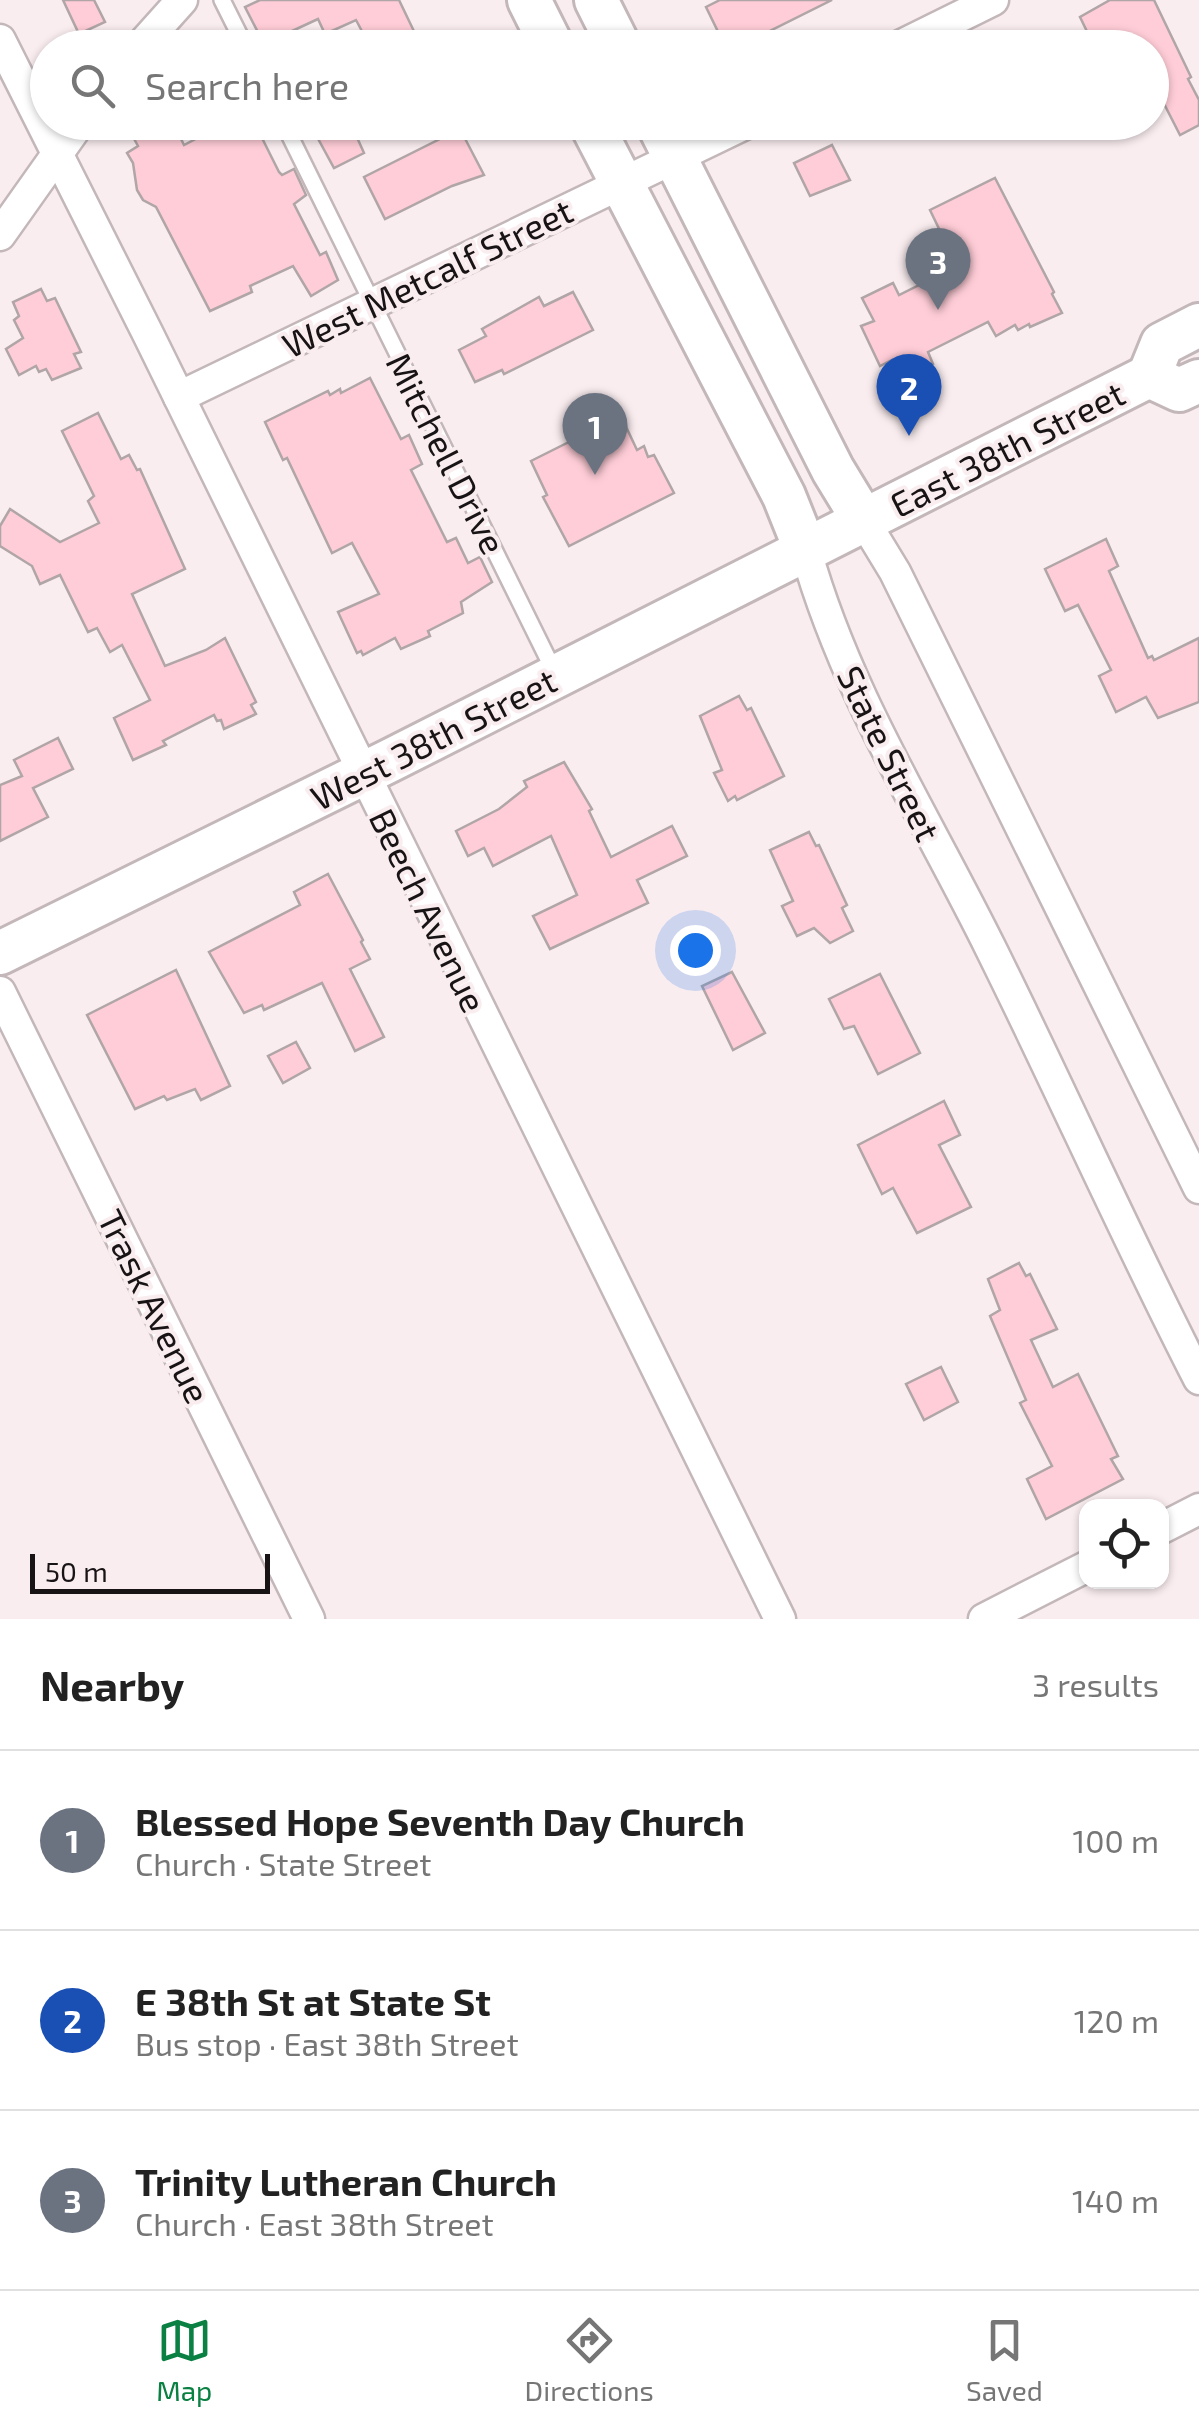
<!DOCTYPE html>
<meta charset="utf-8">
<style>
:root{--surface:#fff;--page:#f6f6f6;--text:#222;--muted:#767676;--line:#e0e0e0;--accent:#0b8043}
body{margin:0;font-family:"Exo 2",sans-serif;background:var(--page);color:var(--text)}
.controls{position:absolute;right:30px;bottom:30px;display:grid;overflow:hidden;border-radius:20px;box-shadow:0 2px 8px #0004}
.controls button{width:90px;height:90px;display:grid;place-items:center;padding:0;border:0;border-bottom:2px solid var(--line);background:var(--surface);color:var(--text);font:50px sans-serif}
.scale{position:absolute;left:30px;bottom:25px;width:240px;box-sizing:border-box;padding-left:10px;border:5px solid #181415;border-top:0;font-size:28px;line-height:35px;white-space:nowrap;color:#181415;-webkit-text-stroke:8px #faedf0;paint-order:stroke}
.you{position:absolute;left:695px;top:950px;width:35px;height:35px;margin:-25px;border:8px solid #fff;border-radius:50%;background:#1a73e8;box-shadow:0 0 0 15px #1a73e833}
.badge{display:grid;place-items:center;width:65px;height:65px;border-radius:50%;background:var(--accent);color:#fff;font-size:32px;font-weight:700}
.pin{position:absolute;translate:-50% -82px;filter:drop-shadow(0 2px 5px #0008)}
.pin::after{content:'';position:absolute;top:52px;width:35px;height:30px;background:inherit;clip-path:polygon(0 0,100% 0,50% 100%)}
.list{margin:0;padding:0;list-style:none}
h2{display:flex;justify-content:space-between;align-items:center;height:130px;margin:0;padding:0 40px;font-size:42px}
h2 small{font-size:32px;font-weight:400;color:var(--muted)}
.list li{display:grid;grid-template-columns:65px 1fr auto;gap:30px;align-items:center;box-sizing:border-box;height:180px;padding:0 40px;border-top:2px solid var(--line)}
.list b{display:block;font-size:38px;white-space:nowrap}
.list p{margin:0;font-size:32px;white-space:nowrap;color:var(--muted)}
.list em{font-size:32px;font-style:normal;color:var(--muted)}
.icon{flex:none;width:55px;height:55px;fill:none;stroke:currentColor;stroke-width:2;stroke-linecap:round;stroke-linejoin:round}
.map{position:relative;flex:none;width:1199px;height:1619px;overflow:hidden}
.search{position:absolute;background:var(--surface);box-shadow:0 2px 8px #0004;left:30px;right:30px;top:30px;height:110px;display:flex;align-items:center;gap:25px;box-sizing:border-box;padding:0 35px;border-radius:55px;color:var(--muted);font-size:38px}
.sheet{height:670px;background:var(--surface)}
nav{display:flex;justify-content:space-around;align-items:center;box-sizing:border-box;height:140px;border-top:2px solid var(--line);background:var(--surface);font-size:28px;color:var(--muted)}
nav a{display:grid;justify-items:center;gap:5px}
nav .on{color:var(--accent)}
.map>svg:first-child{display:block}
.building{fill:#ffcdd7;stroke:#b0a5a7;stroke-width:2.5}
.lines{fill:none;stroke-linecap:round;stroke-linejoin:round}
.lane-casing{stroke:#c3b7b9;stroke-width:20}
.street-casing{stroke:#c3b7b9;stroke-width:35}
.secondary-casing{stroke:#c3b7b9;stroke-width:48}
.lane{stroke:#fff;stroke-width:15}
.street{stroke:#fff;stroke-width:30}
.secondary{stroke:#fff;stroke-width:42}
.labels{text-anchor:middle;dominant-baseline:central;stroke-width:8;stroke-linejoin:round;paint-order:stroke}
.street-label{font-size:35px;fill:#181415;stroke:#faedf0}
</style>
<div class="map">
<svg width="1199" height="1619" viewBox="0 0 1199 1619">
<rect width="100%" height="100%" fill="#faedf0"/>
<g class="building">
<polygon points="63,0 94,0 105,22 79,34"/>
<polygon points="260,0 399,0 422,48 371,48 356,20 325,34 318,19 264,44 245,7"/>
<polygon points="720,0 832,0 768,32 765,40 755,45 747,42 736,48 726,48 706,7"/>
<polygon points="1110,0 1154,0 1191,77 1188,79 1199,100 1199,125 1180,135 1159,94 1152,98 1152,48 1095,48 1080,17"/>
<polygon points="125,122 173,122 184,145 228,122 254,122 279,172 282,175 294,169 306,195 294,204 320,255 326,252 338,280 311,296 293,266 250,286 252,292 210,311 156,207 143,200 137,190 133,163 127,153 138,146"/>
<polygon points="309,122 350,122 364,153 334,168"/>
<polygon points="460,129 484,175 452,186 385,219 364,177"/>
<polygon points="832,145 850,180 810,196 794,163"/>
<polygon points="995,178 1054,292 1052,294 1062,313 1030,327 1029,324 1018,330 1015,325 996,336 988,322 928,352 933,364 901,379 892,360 880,366 861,326 874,321 862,298 893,283 899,295 957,266 930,210"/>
<polygon points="41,289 47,301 55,298 81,352 74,354 81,368 52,380 46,369 39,372 36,366 19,375 6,349 23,338 14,320 19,316 13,302"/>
<polygon points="573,292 593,330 504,374 502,370 475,382 459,350 486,336 482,329 539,297 544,306"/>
<polygon points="370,378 401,439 409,435 422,464 411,470 447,542 456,538 468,563 480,557 492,582 461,602 463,613 428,631 430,636 401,649 395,638 363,655 361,651 357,653 338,612 379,594 352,543 332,553 287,458 283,460 265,422 328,391 330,395 340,389 341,393"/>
<polygon points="98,413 121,459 129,455 137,470 140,469 185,569 132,594 165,666 206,650 225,638 256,702 251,705 256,714 224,729 221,720 217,721 214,715 163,741 166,745 133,760 114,718 150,700 122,645 110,652 97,628 88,632 60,575 40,584 32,566 0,546 0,526 10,509 60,542 99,523 88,501 94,496 62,431"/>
<polygon points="621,416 637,450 644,446 648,457 654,455 674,493 569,546 543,497 547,495 531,461"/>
<polygon points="1106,539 1118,566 1109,571 1148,658 1152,656 1154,660 1199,638 1199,702 1158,718 1146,697 1116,712 1099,676 1111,670 1078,605 1065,611 1045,569"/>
<polygon points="739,696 747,710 751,708 784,776 737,800 735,796 728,801 714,773 722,770 700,716"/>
<polygon points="58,738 73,769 33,788 48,817 0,841 0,785 22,776 14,760"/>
<polygon points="564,762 592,809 589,811 611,857 672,826 687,856 637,880 648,903 550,949 533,916 577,895 551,836 493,866 484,848 468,856 456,831 499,809 527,787 524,781"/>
<polygon points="809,832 816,846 819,845 847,905 842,908 853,931 830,943 814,928 797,936 782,906 793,901 770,850"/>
<polygon points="328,874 363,940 361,942 370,959 350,969 384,1037 355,1051 322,983 264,1010 262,1005 244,1013 209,952 300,905 294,892"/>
<polygon points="176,970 230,1086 201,1100 195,1089 167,1100 164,1096 135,1109 87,1015"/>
<polygon points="732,972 765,1033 733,1050 702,986"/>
<polygon points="880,974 920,1053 878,1074 854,1026 844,1029 829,999"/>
<polygon points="296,1042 310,1068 283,1083 268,1056"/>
<polygon points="944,1101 960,1135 939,1145 971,1207 917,1233 893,1188 882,1194 858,1145"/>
<polygon points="1019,1263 1026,1276 1030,1274 1057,1329 1031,1340 1053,1387 1078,1374 1118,1456 1111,1459 1123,1479 1046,1519 1027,1479 1052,1466 1020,1403 1026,1400 990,1316 1000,1310 988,1279"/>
<polygon points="941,1367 958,1402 924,1420 906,1384"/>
</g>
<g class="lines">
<defs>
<g id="lane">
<polyline points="222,0 246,48"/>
<polyline points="283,122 556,675"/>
</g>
<g id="street">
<polyline points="0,40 148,334 780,1619"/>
<polyline points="139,48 182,0"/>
<polyline points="896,48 993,0"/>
<polyline points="0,235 80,122"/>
<polyline points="179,397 749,122"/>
<polyline points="864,521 895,572 1199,1188"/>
<path d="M806 551C846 694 926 817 991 949 1062 1092 1126 1237 1199 1379"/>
<polyline points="0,992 309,1619"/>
<polyline points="1162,1528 1199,1509"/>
<polyline points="984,1619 1086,1567"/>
</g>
<g id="secondary">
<polyline points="529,0 553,48"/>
<polyline points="596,0 620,48"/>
<polyline points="590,122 784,496 806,551"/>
<polyline points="657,122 833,470 864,521"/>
<polyline points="1199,325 1162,344 1149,376 1179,390 1199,381"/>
<polyline points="0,953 389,761 1149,376"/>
</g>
</defs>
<use href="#lane" class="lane-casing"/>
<use href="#street" class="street-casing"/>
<use href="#secondary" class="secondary-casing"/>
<use href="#lane" class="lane"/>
<use href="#street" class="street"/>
<use href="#secondary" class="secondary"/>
</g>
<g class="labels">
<g class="street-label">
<text transform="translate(427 277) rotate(-26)">West Metcalf Street</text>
<text transform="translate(1007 448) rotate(-27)">East 38th Street</text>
<text transform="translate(447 453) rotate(63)">Mitchell Drive</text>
<text transform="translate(433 738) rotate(-27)">West 38th Street</text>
<text transform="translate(890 753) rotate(64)">State Street</text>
<text transform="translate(429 910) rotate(64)">Beech Avenue</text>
<text transform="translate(155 1306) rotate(64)">Trask Avenue</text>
</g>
</g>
</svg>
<div class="controls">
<button><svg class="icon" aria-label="locate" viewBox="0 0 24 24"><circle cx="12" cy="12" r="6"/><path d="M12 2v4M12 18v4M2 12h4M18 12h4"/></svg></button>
</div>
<div class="scale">50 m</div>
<div class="you"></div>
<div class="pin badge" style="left:595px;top:475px;background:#6b7280">1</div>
<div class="pin badge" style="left:909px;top:436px;background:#1a4fb4">2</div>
<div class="pin badge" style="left:938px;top:310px;background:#6b7280">3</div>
<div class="search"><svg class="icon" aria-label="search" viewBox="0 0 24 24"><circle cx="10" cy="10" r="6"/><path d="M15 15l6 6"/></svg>Search here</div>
</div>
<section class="sheet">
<h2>Nearby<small>3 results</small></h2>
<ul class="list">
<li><span class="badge" style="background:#6b7280">1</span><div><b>Blessed Hope Seventh Day Church</b><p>Church · State Street</p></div><em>100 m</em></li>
<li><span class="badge" style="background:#1a4fb4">2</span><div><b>E 38th St at State St</b><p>Bus stop · East 38th Street</p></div><em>120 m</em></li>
<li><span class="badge" style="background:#6b7280">3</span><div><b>Trinity Lutheran Church</b><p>Church · East 38th Street</p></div><em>140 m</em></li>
</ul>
</section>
<nav>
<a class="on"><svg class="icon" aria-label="map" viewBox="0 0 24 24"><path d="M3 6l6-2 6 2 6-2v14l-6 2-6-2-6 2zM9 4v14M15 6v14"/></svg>Map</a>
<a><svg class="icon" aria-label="directions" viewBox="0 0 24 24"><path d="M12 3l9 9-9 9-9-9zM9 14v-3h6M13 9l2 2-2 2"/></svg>Directions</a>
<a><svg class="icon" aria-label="saved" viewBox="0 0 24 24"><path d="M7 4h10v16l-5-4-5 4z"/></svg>Saved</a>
</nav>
